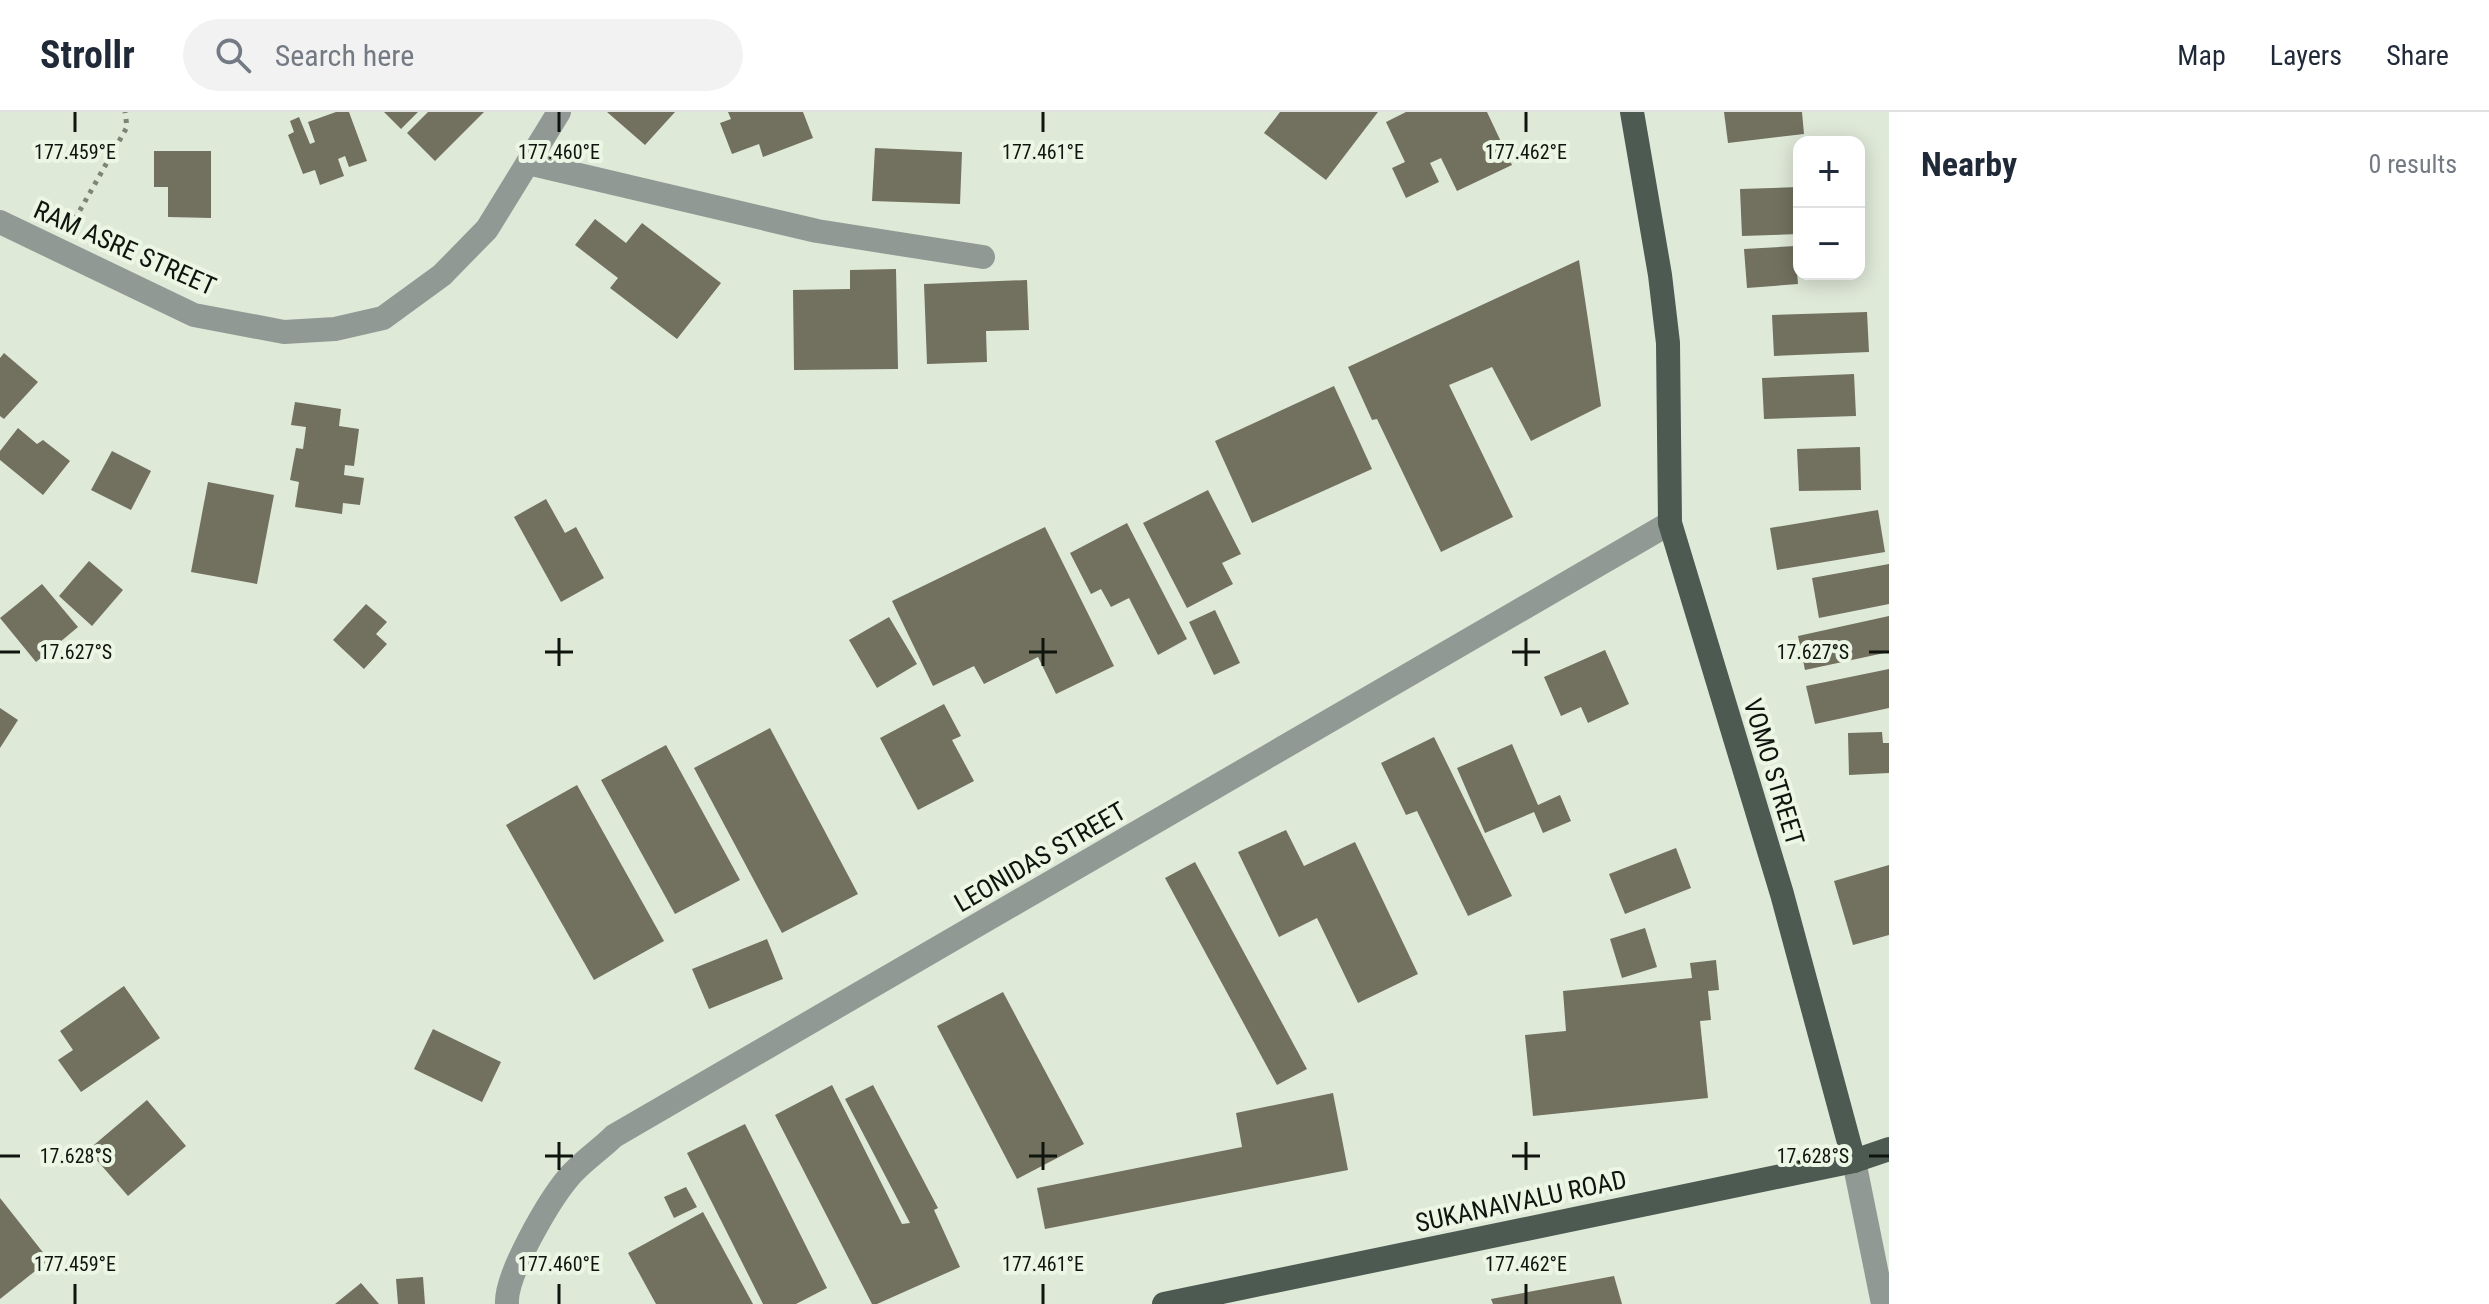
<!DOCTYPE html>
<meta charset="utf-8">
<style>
:root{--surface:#fff;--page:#f2f2f3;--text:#1f2937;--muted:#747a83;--line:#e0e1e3}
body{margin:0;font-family:"Roboto Condensed",sans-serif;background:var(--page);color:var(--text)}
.controls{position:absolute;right:24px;top:24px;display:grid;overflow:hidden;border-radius:16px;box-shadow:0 4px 20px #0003}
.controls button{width:72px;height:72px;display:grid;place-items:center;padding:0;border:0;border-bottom:2px solid var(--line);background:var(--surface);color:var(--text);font:40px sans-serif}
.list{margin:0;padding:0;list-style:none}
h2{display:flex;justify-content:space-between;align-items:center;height:104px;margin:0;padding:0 32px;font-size:34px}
h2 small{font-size:26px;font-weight:400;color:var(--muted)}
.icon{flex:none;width:44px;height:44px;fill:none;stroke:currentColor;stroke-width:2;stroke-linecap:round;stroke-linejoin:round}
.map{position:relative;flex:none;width:1889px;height:1192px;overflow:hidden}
header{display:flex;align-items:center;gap:48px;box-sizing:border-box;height:112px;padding:0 40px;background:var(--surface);border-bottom:2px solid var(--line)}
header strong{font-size:38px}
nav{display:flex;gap:44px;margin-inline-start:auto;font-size:28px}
.search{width:560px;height:72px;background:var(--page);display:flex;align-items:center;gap:20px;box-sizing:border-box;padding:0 28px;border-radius:44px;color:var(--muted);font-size:30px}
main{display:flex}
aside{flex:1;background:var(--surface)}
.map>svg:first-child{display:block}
.building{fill:#72705f}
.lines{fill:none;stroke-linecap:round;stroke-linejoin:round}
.path{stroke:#7c8377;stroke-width:5;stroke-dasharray:4 6;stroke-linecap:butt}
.minor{stroke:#919994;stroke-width:24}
.major{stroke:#4c5a52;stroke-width:24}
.ticks{fill:none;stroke:#10140e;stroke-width:3}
.labels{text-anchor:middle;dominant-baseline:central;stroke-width:8;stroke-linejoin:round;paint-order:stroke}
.street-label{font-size:26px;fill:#10140e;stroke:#ecf6e5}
.ticks-label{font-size:20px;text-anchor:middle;fill:#10140e;stroke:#ecf6e5;stroke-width:8;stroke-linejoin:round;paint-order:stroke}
</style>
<header>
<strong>Strollr</strong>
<div class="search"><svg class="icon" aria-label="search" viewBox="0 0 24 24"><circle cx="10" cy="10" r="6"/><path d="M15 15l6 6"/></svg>Search here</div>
<nav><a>Map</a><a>Layers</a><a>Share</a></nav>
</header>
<main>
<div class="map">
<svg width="1889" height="1192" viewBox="0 0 1889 1192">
<rect width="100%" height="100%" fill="#dfe9d8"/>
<g class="building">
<polygon points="336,0 349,0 367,49 349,55 345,44 338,47 344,64 320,73 315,58 303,62 288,23 294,20 290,9 299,5 310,32 315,30 308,10"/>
<polygon points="384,0 418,0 401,17"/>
<polygon points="428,0 484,0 435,49 407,21"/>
<polygon points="607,0 675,0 645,33"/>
<polygon points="728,0 803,0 813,26 763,45 759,32 732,42 720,11 731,7"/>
<polygon points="1280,0 1378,0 1326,68 1264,21"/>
<polygon points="1406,0 1487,0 1512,53 1457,79 1441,46 1430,51 1439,70 1406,86 1392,56 1405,50 1386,10"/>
<polygon points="1724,0 1802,0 1804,22 1728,31"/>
<polygon points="875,36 962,40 960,92 872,89"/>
<polygon points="154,39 211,39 211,106 168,105 168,75 154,75"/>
<polygon points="1799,75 1799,122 1742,124 1740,77"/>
<polygon points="595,107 626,131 642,111 721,171 677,227 610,176 618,166 575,133"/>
<polygon points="1795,134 1798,172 1747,176 1744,137"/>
<polygon points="1579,148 1601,294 1531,329 1492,255 1449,273 1513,405 1441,440 1377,307 1372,308 1348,255"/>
<polygon points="896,157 898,257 794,258 793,178 850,177 850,158"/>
<polygon points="1027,168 1029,218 986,219 987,250 927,252 924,172"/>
<polygon points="1867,200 1869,240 1774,244 1772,203"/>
<polygon points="4,241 38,270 4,307 0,304 0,246"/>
<polygon points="1854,262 1856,304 1764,307 1762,266"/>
<polygon points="1334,274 1372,357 1252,411 1215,329"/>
<polygon points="295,290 341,297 339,314 359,317 354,354 345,353 344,363 364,366 360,393 343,391 342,402 295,395 299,370 290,368 296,336 303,337 306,315 291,313"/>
<polygon points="18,316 37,332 43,328 70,349 43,383 0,348 0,339"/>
<polygon points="1860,335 1861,378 1799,379 1797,337"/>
<polygon points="112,339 151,359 131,398 91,378"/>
<polygon points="208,370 274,383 257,472 191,460"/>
<polygon points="1208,378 1241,442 1222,451 1233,472 1187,496 1143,411"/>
<polygon points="546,387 565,421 576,415 604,466 561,490 514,405"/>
<polygon points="1878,398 1885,440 1777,458 1770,416"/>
<polygon points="1127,411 1187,527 1158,543 1129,486 1111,495 1101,477 1091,482 1070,441"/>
<polygon points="1045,415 1114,554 1056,582 1038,545 984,572 974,554 933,574 892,489"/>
<polygon points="89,449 123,478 92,514 59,484"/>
<polygon points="1889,452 1889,492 1819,506 1812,466"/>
<polygon points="42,472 78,515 36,550 0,506"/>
<polygon points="366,492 387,510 376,522 387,532 364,557 333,528"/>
<polygon points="1215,498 1240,551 1214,563 1189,510"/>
<polygon points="1889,504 1889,540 1805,558 1798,524"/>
<polygon points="889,505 917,552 877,576 849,528"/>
<polygon points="1605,538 1629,592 1588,611 1581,595 1561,604 1544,565"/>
<polygon points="1889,557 1889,596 1815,612 1806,574"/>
<polygon points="944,592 961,624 952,628 974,669 918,698 880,626"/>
<polygon points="0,596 18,608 0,636"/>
<polygon points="770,616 858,782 782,821 694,656"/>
<polygon points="1882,620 1883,631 1889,631 1889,661 1849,663 1848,621"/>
<polygon points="1434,625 1512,784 1468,804 1417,699 1406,703 1381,651"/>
<polygon points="1512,632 1538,693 1560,683 1571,709 1543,721 1534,700 1485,721 1457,656"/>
<polygon points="666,633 740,768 675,802 601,668"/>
<polygon points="577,673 664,829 594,868 506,713"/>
<polygon points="1286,718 1304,754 1355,730 1418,862 1358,891 1317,806 1279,825 1238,740"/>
<polygon points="1676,736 1691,776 1625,802 1609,762"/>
<polygon points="1195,750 1307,957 1277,973 1165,766"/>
<polygon points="1889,753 1889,823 1853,833 1834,769"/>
<polygon points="1645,816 1657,855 1622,866 1610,827"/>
<polygon points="767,827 783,867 709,897 692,857"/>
<polygon points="1716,848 1719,878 1708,879 1711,908 1700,909 1708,986 1533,1004 1525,923 1566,919 1563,879 1692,866 1690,851"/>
<polygon points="124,874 160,926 81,980 58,948 73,938 60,919"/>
<polygon points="1003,880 1084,1032 1017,1067 937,914"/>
<polygon points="433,917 501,950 482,990 414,957"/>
<polygon points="832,973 902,1112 910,1111 845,987 873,973 938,1096 934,1098 960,1155 877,1192 872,1192 775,1003"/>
<polygon points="1333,981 1348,1058 1045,1117 1037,1076 1242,1035 1236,1001"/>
<polygon points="147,988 186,1034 128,1084 88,1038"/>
<polygon points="745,1012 827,1176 796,1192 763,1192 687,1041"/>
<polygon points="686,1075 697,1095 674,1106 664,1085"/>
<polygon points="0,1086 49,1148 0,1187"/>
<polygon points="703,1100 753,1192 656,1192 628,1141"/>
<polygon points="1614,1164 1622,1192 1493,1192 1491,1187"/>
<polygon points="423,1165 425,1192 398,1192 396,1167"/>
<polygon points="361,1171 379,1192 335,1192"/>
</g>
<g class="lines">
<polyline class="path" points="70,116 127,15 125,0"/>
<g class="minor">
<polyline points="528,51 817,119 983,145"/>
<polyline points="0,110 194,203 284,220 335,217 383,206 442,163 487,117 559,0"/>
<polyline points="1854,1049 1883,1192"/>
<path d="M507 1192C505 1163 549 1089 568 1066 581 1050 600 1038 614 1024L1670 411"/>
</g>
<g class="major">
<polyline points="1632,0 1660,163 1668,231 1670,411 1782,782 1854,1049"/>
<polyline points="1164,1192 1854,1049 1889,1037"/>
</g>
</g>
<path class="ticks" d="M75 0V20M559 0V20M1043 0V20M1526 0V20M559 526V554M1043 526V554M1526 526V554M0 540H20M545 540H573M1029 540H1057M1512 540H1540M1869 540H1889M559 1030V1058M1043 1030V1058M1526 1030V1058M0 1044H20M545 1044H573M1029 1044H1057M1512 1044H1540M1869 1044H1889M75 1172V1192M559 1172V1192M1043 1172V1192M1526 1172V1192"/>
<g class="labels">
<g class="street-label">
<text transform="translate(125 136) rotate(24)">RAM ASRE STREET</text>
<text transform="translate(1774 660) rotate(73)">VOMO STREET</text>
<text transform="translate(1040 745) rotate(-30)">LEONIDAS STREET</text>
<text transform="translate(1521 1089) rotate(-12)">SUKANAIVALU ROAD</text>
</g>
</g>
<g class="ticks-label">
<text x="75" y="47">177.459°E</text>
<text x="559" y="47">177.460°E</text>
<text x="1043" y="47">177.461°E</text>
<text x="1526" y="47">177.462°E</text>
<text x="76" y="547">17.627°S</text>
<text x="1813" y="547">17.627°S</text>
<text x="76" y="1051">17.628°S</text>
<text x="1813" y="1051">17.628°S</text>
<text x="75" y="1159">177.459°E</text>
<text x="559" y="1159">177.460°E</text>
<text x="1043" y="1159">177.461°E</text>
<text x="1526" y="1159">177.462°E</text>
</g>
</svg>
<div class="controls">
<button>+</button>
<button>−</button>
</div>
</div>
<aside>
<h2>Nearby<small>0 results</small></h2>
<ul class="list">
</ul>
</aside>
</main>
